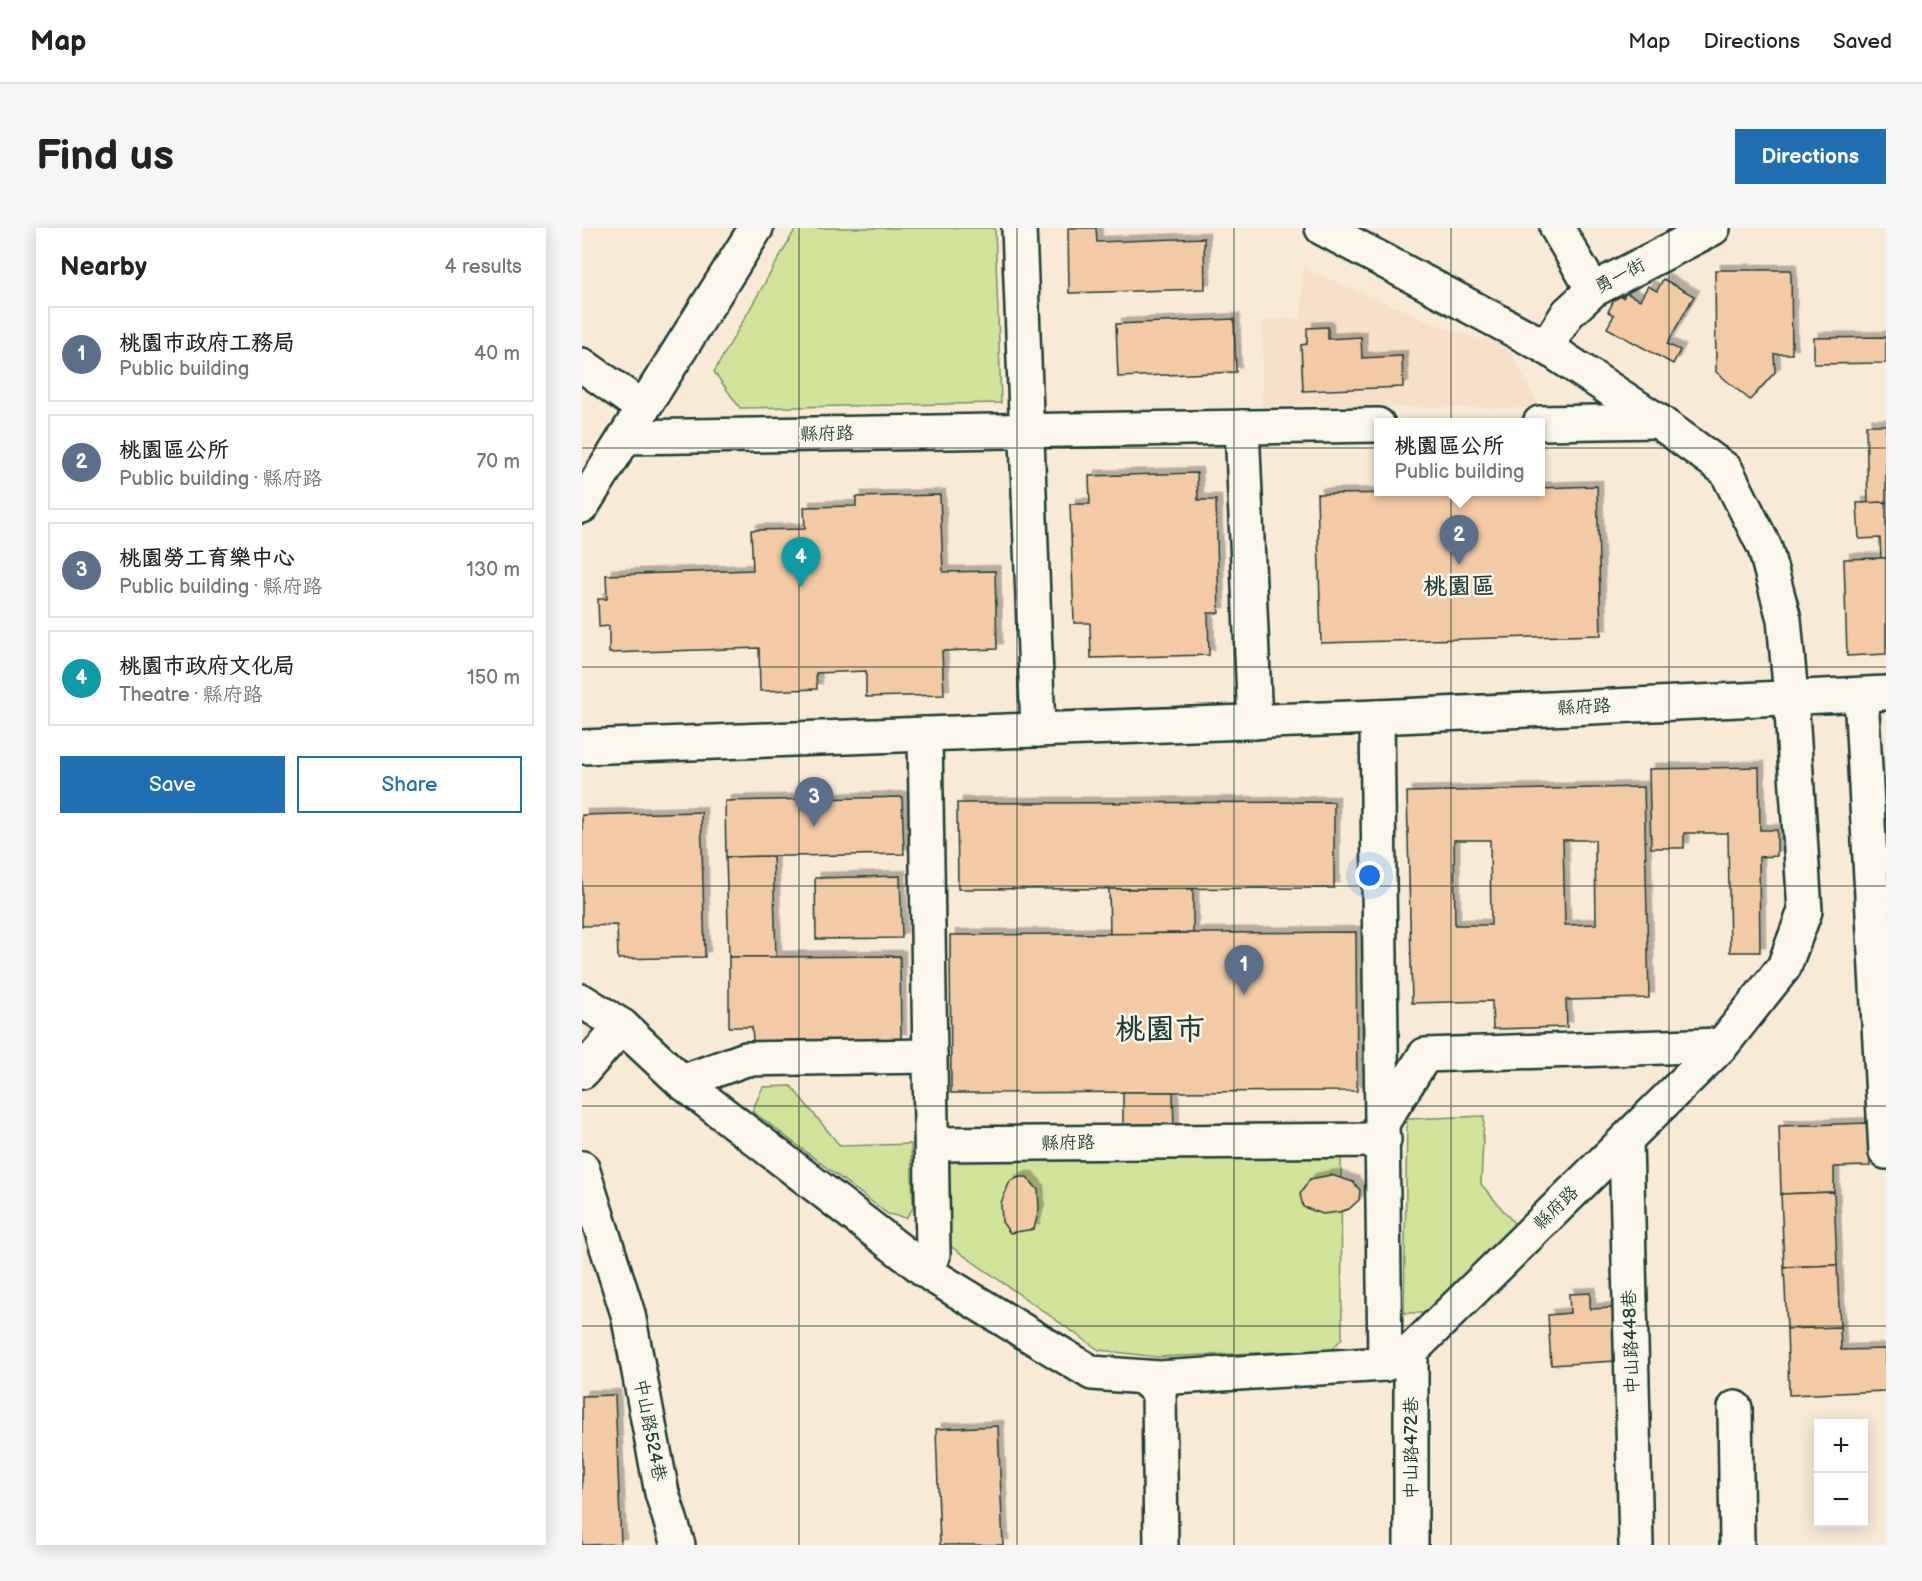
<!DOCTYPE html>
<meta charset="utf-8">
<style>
:root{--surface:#fff;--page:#f6f6f6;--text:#222;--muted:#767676;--line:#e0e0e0;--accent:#1f6fb2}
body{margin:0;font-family:"Balsamiq Sans","LXGW WenKai TC",sans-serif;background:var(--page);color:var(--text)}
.controls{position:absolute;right:18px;bottom:18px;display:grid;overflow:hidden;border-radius:0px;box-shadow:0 3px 15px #0003}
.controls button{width:54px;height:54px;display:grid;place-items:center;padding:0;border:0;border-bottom:2px solid var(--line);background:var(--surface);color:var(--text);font:30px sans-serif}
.you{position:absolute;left:788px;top:648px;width:21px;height:21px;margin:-15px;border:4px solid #fff;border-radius:50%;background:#1a73e8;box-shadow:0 0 0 9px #1a73e833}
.badge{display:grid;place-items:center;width:39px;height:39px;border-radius:50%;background:var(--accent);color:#fff;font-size:20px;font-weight:700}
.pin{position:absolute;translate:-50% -50px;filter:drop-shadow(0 2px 3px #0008)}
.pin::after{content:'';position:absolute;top:32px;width:21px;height:18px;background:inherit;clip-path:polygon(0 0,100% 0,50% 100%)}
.popup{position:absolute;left:792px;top:190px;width:171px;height:78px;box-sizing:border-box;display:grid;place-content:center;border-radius:0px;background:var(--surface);filter:drop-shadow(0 2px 4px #0005);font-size:20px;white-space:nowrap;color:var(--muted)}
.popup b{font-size:22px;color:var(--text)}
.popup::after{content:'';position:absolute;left:50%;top:100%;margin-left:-12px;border:12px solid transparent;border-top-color:var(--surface)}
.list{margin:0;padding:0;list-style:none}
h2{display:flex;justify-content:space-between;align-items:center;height:78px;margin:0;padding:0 24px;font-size:26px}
h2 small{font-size:20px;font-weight:400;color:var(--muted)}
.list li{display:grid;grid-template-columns:39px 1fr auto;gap:18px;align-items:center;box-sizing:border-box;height:96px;margin:0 12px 12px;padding:0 12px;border:2px solid var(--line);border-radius:0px}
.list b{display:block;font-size:22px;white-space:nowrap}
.list p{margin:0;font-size:20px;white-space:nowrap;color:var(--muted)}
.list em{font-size:20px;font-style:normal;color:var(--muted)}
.actions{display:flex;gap:12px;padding:18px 24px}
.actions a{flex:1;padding:14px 0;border:2px solid var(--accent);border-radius:0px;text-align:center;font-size:21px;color:var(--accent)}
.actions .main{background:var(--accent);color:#fff}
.map{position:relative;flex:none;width:1304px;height:1317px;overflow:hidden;border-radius:0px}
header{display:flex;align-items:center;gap:36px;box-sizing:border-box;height:84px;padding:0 30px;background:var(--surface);border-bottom:2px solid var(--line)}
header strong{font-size:28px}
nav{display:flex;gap:33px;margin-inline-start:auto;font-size:21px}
.intro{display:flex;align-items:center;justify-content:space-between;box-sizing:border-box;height:144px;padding:0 36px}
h1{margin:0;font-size:42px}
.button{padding:15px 27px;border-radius:0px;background:var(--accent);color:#fff;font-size:21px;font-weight:700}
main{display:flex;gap:36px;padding:0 36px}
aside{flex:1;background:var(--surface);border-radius:0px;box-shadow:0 3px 15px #0003}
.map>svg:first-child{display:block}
.built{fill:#f7e0c7}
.green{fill:#d1e398;stroke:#789066;stroke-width:1.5}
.building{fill:#f3caa3;stroke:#1f3d34;stroke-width:1.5;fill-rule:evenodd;filter:url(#shadow)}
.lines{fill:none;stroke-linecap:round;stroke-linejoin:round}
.minor-casing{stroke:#1f3d34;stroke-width:38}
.minor{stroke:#fbf7ec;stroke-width:33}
.grid{fill:none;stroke:#1f3d34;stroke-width:1.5;stroke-opacity:0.55}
.labels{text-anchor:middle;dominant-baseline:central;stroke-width:5;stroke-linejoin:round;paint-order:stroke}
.street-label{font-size:18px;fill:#1f3d34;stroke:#fbf7ec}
.district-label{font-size:24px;font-weight:bold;fill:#1f3d34;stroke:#fbf7ec}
.town-label{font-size:30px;font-weight:bold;fill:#1f3d34;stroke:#fbf7ec}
</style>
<header>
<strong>Map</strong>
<nav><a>Map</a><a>Directions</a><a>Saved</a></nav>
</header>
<div class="intro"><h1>Find us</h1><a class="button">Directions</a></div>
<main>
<aside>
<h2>Nearby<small>4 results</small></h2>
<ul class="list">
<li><span class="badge" style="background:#5c6f8a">1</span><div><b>桃園市政府工務局</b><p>Public building</p></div><em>40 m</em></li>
<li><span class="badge" style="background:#5c6f8a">2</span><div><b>桃園區公所</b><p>Public building · 縣府路</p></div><em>70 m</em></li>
<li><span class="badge" style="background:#5c6f8a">3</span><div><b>桃園勞工育樂中心</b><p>Public building · 縣府路</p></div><em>130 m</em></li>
<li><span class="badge" style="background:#0f9aa8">4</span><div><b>桃園市政府文化局</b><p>Theatre · 縣府路</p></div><em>150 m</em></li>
</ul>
<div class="actions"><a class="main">Save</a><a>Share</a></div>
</aside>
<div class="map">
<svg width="1304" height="1317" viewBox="0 0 1304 1317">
<defs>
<filter id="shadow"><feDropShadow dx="5.5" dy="-5.5" stdDeviation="0" flood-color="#0004"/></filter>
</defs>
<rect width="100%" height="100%" fill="#f9ead6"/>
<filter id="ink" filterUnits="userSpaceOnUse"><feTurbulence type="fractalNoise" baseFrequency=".0167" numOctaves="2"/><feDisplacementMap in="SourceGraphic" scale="12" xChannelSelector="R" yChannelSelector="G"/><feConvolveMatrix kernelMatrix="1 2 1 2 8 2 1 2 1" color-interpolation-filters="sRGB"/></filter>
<g filter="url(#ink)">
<polygon class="built" points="721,40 867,101 926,119 958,180 680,178 681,92 719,90"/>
<g class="green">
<polygon points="214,0 413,0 419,175 158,180 132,144"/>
<polygon points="209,858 258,918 329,916 331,980 324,990 306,986 170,883 181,859"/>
<polygon points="902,888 899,956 936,1000 845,1085 822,1085 825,891"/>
<polygon points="759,927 760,1110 750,1122 575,1129 517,1122 364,1015 364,928"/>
</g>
<g class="building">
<polygon points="486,0 514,0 515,14 622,10 623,61 487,65"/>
<polygon points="1133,42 1209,42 1210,126 1192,126 1193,144 1168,172 1134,144"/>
<polygon points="1081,51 1112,68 1085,116 1098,122 1091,136 1025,100 1032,87 1026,84 1035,66 1041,70 1044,65 1058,72 1066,58 1075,63"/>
<polygon points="652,91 654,144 536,149 534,96"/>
<polygon points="746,99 746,111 779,109 780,130 820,128 821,159 721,163 719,117 725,116 725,100"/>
<polygon points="1304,109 1304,135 1232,136 1232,110"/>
<polygon points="1284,197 1304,197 1304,274 1286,275"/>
<polygon points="615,245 616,272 634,272 637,385 626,385 627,427 509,430 508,395 492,395 488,276 508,276 507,248"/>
<polygon points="1015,258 1019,407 739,415 735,266 958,264 958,260"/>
<polygon points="358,267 361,344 413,343 415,421 360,423 362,467 284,469 284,443 234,445 235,461 178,463 177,420 27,425 27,398 17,399 16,371 25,371 24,347 171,342 169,302 223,301 222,279 274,278 274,269"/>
<polygon points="1304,274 1304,330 1299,330 1298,310 1277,311 1275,275"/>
<polygon points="1299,330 1304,330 1304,426 1265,428 1262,331"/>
<polygon points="1177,539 1178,602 1195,602 1195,628 1177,629 1178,724 1148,724 1146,605 1102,605 1102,620 1069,620 1067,541"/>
<path d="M1062 559 1067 770 984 772 985 799 911 801 910 773 830 775 825 564ZM872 612H908L909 697H873ZM981 612H1013L1014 696 983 697Z"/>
<polygon points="320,569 322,626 144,629 143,573"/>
<polygon points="752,574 752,660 376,661 375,575"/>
<polygon points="119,584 123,729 36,731 35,697 0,698 0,587"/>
<polygon points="191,628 194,729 147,729 144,629"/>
<polygon points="318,648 320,710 234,711 233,650"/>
<polygon points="527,661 611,661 611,705 528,706"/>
<polygon points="774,704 775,863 369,865 368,707"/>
<polygon points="318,728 319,811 171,813 170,799 147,799 147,729"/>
<polygon points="541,864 591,864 592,904 541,904"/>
<polygon points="1286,895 1288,938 1252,939 1252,964 1199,966 1197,898"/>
<polygon points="749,947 771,954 778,962 777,972 767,981 757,984 741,986 721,979 718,966 728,951"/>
<polygon points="438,949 445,949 456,962 457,981 452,1001 428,1005 420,994 419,975 428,953"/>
<polygon points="1252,964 1255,1037 1202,1039 1199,966"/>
<polygon points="1255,1037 1258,1099 1205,1101 1202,1039"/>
<polygon points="1008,1065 1008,1081 1031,1080 1034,1133 969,1137 966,1087 988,1085 987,1066"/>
<polygon points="1258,1099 1259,1122 1304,1121 1304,1163 1207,1167 1205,1101"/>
<polygon points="33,1167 39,1316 0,1317 0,1168"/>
<polygon points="416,1198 421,1317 358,1317 354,1201"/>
</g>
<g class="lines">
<defs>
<g id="minor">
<polyline points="437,0 456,502"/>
<polyline points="975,0 1011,62"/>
<polyline points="964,119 986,85 1011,62 1131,0"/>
<polyline points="0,137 61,180"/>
<polyline points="958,195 1076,193"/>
<polyline points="660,199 673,494"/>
<polyline points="43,209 796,197"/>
<polyline points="0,278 174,0"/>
<polyline points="1279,467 1304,924"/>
<polyline points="795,489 803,1136"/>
<polyline points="343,506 351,1027 343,1042"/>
<polyline points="0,519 795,489 1304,465"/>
<polyline points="0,773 40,798 100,854 351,1048 510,1145 577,1150 803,1136 829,1123 1140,817 1202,739 1223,683 1209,469 1202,391 1183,320 1144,242 1076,193 964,119 740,0"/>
<polyline points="0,844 40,798"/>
<polyline points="100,854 164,831 348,828"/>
<polyline points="802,892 843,827 1140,817"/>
<polyline points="1044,912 1054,1317"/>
<polyline points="350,916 802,912"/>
<polyline points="0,940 46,1086 80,1265 96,1317"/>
<polyline points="829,1123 829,1317"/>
<polyline points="560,1149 577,1164 579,1317"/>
<polyline points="1153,1180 1155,1317"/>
</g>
</defs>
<use href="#minor" class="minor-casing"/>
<use href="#minor" class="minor"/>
</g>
</g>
<path class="grid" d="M217 0V1317M435 0V1317M652 0V1317M869 0V1317M1087 0V1317M0 220H1304M0 439H1304M0 658H1304M0 878H1304M0 1098H1304"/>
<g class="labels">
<g class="street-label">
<text transform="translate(1038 48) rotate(-28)">勇一街</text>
<text transform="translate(245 206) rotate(-1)">縣府路</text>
<text transform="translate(1002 479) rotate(-3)">縣府路</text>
<text transform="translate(486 915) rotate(-1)">縣府路</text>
<text transform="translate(974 980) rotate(-44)">縣府路</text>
<text transform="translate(1049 1114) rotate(-92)">中山路448巷</text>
<text transform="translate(68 1202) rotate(79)">中山路524巷</text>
<text transform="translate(829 1220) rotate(-90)">中山路472巷</text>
</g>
<g class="district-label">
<text x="877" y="358">桃園區</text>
</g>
<g class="town-label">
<text x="578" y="802">桃園市</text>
</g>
</g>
</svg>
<div class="controls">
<button>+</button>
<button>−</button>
</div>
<div class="you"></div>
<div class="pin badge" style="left:662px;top:767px;background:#5c6f8a">1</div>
<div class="pin badge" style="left:877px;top:337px;background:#5c6f8a">2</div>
<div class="popup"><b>桃園區公所</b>Public building</div>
<div class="pin badge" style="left:232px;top:599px;background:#5c6f8a">3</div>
<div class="pin badge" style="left:219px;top:359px;background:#0f9aa8">4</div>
</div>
</main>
